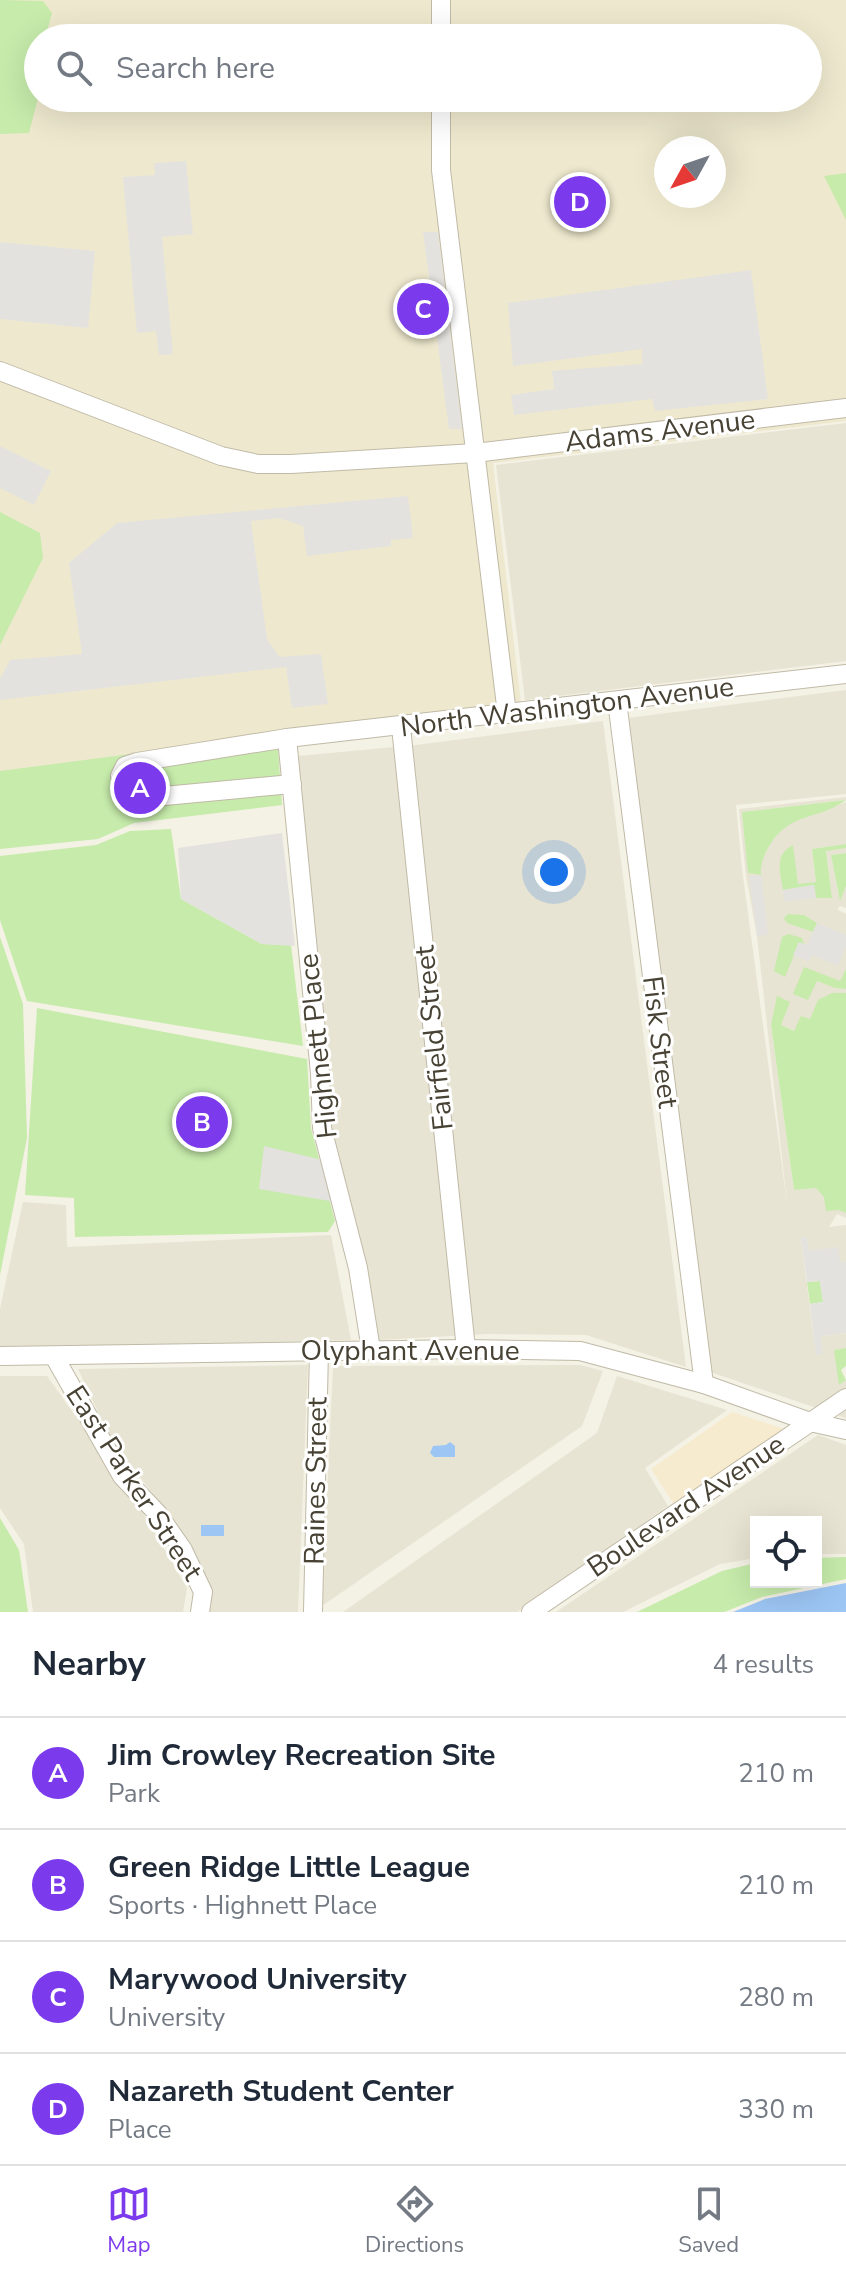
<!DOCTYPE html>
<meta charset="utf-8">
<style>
:root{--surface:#fff;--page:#f2f2f3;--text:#1f2937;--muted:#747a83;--line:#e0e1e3;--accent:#7c3aed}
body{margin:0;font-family:"Nunito Sans",sans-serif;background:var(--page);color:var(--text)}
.controls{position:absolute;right:24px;bottom:24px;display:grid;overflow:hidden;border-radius:0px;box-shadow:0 8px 32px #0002}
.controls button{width:72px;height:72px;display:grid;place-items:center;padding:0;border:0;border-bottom:2px solid var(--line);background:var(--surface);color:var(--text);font:40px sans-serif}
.compass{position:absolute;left:654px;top:136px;width:72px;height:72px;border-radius:50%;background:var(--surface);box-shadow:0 8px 32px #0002;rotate:230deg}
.you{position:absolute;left:554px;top:872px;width:28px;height:28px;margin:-20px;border:6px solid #fff;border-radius:50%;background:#1a73e8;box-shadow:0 0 0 12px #1a73e833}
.badge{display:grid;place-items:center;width:52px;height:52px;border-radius:50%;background:var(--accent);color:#fff;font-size:26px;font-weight:700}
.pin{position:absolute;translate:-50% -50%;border:4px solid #fff;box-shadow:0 2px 8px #0006}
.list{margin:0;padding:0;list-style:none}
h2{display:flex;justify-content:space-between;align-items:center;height:104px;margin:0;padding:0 32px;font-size:34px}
h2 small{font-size:26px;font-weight:400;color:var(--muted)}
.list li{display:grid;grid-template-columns:52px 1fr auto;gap:24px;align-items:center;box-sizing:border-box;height:112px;padding:0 32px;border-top:2px solid var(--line)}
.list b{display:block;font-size:30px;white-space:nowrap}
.list p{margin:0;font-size:26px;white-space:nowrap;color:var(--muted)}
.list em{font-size:26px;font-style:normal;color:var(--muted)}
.icon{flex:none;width:44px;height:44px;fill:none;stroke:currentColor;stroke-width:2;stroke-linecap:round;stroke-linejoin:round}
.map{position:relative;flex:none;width:846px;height:1612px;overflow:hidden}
.search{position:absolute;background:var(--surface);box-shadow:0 8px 32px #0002;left:24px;right:24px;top:24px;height:88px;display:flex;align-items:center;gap:20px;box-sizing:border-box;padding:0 28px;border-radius:44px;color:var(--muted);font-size:30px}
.sheet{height:552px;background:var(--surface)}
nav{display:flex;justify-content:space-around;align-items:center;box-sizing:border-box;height:112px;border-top:2px solid var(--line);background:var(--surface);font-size:22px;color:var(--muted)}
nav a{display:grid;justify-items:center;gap:4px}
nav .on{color:var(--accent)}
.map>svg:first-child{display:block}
.residential{fill:#e8e4d3}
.commercial{fill:#f7ebcf}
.education{fill:#eee9ce;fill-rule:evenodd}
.green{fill:#c6ebab}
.parking{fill:#e4e2de}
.water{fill:#9dc6f5}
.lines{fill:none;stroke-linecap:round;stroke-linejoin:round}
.minor-casing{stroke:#c0baa7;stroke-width:20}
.minor{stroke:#fff;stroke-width:18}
.labels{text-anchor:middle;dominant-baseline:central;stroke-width:6;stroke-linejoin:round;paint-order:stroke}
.street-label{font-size:28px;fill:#474234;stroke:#fff}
</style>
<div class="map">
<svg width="846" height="1612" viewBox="0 0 846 1612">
<rect width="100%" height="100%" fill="#f4f1e5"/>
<g class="residential">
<polygon points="846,423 846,661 525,700 496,465"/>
<polygon points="846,690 846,794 736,805 742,869 788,1211 757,936 746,876 739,809 846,797 846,800 743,812 761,874 760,865 770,844 785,825 846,802 846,844 812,849 816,882 783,890 814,885 832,898 826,850 846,848 846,853 831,855 840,901 846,886 846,908 839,906 838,910 846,914 846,969 840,982 816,980 835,988 846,989 846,993 832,993 810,1019 795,1031 780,1025 771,1025 794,1190 816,1188 846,1213 846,1218 837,1214 829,1227 846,1225 846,1262 840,1262 809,1251 807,1238 801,1239 816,1354 821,1336 846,1333 846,1348 835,1350 840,1384 846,1380 846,1418 710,1372 628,718"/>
<polygon points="603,721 686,1367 586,1335 486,1334 379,1340 365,1258 330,1131 298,756 416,745"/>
<polygon points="23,1202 66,1205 67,1247 331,1235 351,1340 0,1349 0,1309"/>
<polygon points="308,1365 298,1612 207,1612 211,1588 201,1567 168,1513 112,1442 78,1369"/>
<polygon points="580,1365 603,1371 582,1426 322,1606 333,1366"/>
<polygon points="0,1376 47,1376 138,1504 187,1588 183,1612 33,1612 24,1544 0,1508"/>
<polygon points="617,1376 727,1410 645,1468 668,1506 517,1612 343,1612 597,1433"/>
<polygon points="818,1435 846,1445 846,1554 816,1554 816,1522 756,1522 756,1558 720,1564 623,1612 556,1612"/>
</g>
<polygon class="commercial" points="732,1412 784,1429 674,1504 651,1469"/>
<path class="education" d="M0 0H846V421L493 463 521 703 0 772ZM38 38H808V98H38ZM666 148H714V196H666Z"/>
<g class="green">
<polygon points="0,0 43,1 52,13 45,38 38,38 38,98 29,133 0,134"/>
<polygon points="846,173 846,220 824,176"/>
<polygon points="0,512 40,533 43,558 0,645"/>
<polygon points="277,735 282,805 134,823 98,839 0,849 0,771"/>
<path d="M846 800C818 821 787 811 767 850 763 859 760 865 761 875L748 873 742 812Z"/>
<polygon points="171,829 181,899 262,944 291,945 303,1046 27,1001 0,920 0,856 96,845 130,831"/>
<path d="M846 844V848L826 851 832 898H816L814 885 783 890C780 871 774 855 793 845L798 884 816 882 812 849Z"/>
<polygon points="846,853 846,886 840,901 831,855"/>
<polygon points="788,914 804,915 817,923 813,932 787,923 784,918"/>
<polygon points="788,934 802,938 804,944 799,943 785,977 774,971 782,937"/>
<polygon points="0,937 23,1004 27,1138 0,1275"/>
<polygon points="804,967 840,981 846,969 846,989 835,988 817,981 808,1000 793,994"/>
<polygon points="832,993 846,993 846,1213 839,1210 826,1211 824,1197 816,1188 794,1190 771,1025 777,996 790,1002 781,1025 794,1031 801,1016 810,1019 818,1000"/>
<polygon points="37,1008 307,1059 311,1128 335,1221 328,1232 75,1237 74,1198 25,1195"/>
<polygon points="820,1281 823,1302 810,1304 807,1282"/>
<polygon points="846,1348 846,1366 841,1370 846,1380 839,1385 834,1350"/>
<polygon points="0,1518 19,1550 28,1612 0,1612"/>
<polygon points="846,1557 846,1579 762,1597 724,1612 637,1612 722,1571 756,1563 756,1582 816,1582 816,1558"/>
</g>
<g class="parking">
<polygon points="186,161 193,234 162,237 173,354 159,355 156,331 137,333 123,177 155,175 154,163"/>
<polygon points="423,232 438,232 462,429 449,429"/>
<polygon points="0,242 95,251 88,328 0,319"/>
<polygon points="751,270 768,399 655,411 652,399 514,415 511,395 554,389 552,371 642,364 642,349 513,366 508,303"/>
<polygon points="0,446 51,471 34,505 0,488"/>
<polygon points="408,496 413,538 391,540 391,546 307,556 303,526 279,518 251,521 267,639 279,657 321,654 328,704 292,708 286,667 0,700 0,679 10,660 82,654 69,563 117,523"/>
<polygon points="282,833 295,946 262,944 181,899 178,848"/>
<polygon points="761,875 768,935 757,936 749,876"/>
<polygon points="814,885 816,898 784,902 783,890"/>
<polygon points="817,923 846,935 846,947 838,966 812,955 809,962 793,955 799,942 807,945"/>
<polygon points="264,1146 322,1160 336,1202 259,1189"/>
<polygon points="807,1237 809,1251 838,1247 840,1262 846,1262 846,1333 821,1336 823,1354 816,1355 810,1304 823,1302 820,1281 807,1282 801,1238"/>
</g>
<g class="water">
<polygon points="450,1442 455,1446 455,1457 434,1457 430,1453 433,1446 446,1445"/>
<rect x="201" y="1525" width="23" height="11"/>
<polygon points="846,1583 846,1612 733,1612 765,1599"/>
</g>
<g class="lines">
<defs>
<g id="minor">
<polyline points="441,38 441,0"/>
<polyline points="441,98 441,170 507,714"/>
<polyline points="0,371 221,456 258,464 291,464 475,453 846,408"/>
<polyline points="617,701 704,1384"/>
<polyline points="401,727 466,1349"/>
<polyline points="287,738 320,1073 322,1128 358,1268 371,1350"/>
<path d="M292 784 143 798C130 794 124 789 120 776L125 766 137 762 287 738 846 674"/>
<polyline points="0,1356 466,1349 580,1351 704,1384 810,1422 846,1430"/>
<polyline points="54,1356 122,1476 158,1514 183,1550 203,1592 200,1612"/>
<polyline points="313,1612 319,1351"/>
<polyline points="531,1612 846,1398"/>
</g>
</defs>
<use href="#minor" class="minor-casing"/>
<use href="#minor" class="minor"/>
</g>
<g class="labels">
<g class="street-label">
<text transform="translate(660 431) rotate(-7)">Adams Avenue</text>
<text transform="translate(567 707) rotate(-7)">North Washington Avenue</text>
<text transform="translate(434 1038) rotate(-96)">Fairfield Street</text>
<text transform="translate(660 1042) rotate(83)">Fisk Street</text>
<text transform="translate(318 1046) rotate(-96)">Highnett Place</text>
<text x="410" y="1351">Olyphant Avenue</text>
<text transform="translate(316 1481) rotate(-89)">Raines Street</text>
<text transform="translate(134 1483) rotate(57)">East Parker Street</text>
<text transform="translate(686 1506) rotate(-34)">Boulevard Avenue</text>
</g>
</g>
</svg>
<div class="controls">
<button><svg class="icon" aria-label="locate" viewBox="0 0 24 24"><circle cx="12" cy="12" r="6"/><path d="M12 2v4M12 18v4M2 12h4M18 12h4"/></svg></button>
</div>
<svg class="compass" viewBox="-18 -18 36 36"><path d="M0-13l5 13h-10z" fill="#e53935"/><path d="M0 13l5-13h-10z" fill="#747a83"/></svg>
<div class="you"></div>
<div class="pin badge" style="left:140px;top:788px">A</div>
<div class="pin badge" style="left:202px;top:1122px">B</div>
<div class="pin badge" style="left:423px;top:309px">C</div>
<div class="pin badge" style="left:580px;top:202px">D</div>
<div class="search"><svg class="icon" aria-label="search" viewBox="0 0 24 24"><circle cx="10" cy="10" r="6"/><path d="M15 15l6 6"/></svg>Search here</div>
</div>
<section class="sheet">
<h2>Nearby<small>4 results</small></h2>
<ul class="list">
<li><span class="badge">A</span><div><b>Jim Crowley Recreation Site</b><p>Park</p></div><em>210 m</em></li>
<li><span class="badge">B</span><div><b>Green Ridge Little League</b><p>Sports · Highnett Place</p></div><em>210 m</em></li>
<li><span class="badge">C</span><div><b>Marywood University</b><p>University</p></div><em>280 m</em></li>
<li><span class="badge">D</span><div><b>Nazareth Student Center</b><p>Place</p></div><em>330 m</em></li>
</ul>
</section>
<nav>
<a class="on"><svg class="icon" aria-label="map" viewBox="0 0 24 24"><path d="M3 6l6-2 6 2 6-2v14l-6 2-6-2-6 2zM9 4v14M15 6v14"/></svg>Map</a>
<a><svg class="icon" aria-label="directions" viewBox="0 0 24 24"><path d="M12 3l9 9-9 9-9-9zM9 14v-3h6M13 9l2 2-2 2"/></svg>Directions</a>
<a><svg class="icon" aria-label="saved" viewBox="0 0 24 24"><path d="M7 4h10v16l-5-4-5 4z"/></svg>Saved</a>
</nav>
